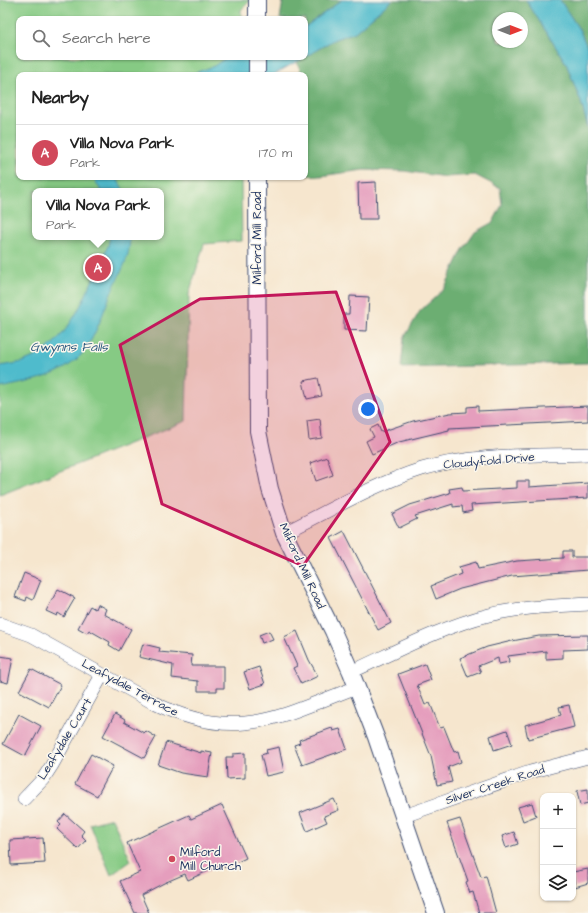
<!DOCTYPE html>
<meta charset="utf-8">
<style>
:root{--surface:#fff;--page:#f2f2f2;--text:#222;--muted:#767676;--line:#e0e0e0;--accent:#d1495b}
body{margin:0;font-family:"Architects Daughter",sans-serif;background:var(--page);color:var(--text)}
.controls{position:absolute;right:12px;bottom:12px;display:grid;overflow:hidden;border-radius:8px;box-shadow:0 1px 3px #0004}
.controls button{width:36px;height:36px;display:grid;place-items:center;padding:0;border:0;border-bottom:1px solid var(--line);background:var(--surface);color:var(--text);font:20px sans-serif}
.compass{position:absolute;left:492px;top:12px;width:36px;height:36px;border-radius:50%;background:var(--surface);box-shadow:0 1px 3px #0004;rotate:90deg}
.you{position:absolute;left:368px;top:409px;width:14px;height:14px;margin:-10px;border:3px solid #fff;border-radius:50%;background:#1a73e8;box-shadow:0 0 0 6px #1a73e833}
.badge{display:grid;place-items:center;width:26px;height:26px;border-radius:50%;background:var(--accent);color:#fff;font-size:13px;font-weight:700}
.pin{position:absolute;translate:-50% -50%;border:2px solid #fff;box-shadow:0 1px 4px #0006}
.popup{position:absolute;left:32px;top:188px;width:132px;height:52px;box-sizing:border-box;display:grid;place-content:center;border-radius:8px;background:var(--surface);filter:drop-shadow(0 1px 3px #0005);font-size:13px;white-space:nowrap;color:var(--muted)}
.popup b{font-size:15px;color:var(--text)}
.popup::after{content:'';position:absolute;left:50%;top:100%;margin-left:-8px;border:8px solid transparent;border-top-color:var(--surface)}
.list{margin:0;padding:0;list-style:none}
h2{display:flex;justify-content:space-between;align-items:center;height:52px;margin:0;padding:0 16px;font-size:17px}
h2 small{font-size:13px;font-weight:400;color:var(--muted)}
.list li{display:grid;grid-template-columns:26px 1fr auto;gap:12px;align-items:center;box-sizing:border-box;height:56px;padding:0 16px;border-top:1px solid var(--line)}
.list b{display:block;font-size:15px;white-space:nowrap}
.list p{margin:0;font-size:13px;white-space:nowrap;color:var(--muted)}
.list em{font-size:13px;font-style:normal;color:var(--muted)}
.icon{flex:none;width:22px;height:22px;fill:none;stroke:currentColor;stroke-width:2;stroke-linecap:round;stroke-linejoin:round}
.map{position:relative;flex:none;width:588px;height:913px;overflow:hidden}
.search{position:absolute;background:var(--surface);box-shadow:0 1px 3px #0004;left:16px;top:16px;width:292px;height:44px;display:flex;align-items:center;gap:10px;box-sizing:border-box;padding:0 14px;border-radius:8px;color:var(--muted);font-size:15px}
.panel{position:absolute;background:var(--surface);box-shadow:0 1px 3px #0004;left:16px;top:72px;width:292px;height:108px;border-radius:8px}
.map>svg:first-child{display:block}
.green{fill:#86ca84;stroke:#507c71;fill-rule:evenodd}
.forest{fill:#6cae72;stroke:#446e68;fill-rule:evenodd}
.water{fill:#50bbcc;stroke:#367595}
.building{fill:#e59ebd}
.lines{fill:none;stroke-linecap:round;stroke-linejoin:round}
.minor-casing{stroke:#3c4a6f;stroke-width:14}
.major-casing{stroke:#3c4a6f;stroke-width:18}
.minor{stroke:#fff;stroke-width:13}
.major{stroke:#fff;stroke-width:16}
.marked{fill:#c2185b;fill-opacity:0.2;stroke:#c2185b;stroke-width:3;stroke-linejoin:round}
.poi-dot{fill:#d1495b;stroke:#fbf7ec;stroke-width:1.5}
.labels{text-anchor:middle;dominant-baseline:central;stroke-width:3;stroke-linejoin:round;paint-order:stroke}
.street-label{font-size:12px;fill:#1b2f5e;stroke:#fbf7ec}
.poi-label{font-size:12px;fill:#1b2f5e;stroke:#fbf7ec;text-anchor:start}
.water-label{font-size:13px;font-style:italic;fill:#2b597f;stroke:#fbf7ec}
</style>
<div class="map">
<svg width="588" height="913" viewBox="0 0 588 913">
<rect width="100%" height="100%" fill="#fbf7ec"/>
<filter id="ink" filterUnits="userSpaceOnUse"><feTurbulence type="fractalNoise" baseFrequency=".025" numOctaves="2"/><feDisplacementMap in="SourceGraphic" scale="8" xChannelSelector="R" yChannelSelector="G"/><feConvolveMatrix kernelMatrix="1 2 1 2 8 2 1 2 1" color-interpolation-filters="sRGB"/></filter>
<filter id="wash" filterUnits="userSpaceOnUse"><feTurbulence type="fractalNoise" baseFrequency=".012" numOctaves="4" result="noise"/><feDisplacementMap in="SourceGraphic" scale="16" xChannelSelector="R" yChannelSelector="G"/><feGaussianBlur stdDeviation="0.9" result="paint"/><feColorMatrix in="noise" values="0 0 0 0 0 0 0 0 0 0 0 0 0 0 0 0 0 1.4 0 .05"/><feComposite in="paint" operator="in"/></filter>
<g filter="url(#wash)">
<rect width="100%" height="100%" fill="#f6e6ce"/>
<g class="green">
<path d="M0 0H251L241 10V19H19V57H241V75H19V177H241L242 241 204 244 189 294 186 421 0 495ZM35 191H161V237H35Z"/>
<polygon points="112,818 131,861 111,875 90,824"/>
</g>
<g class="forest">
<polygon points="283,0 342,0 305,27 305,19 280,19"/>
<path d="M392 0H526L566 63 581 102 588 127V363L401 368 404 338 420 311 444 289 462 251 475 232 493 222 502 205 500 188 475 175 446 177 404 171 364 170 320 176 305 175V75H302L297 62 335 39 355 32ZM498 18H522V42H498Z"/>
<polygon points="560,0 588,0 588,49 580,31"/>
</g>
<g class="water">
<polygon points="342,0 392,0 355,32 335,39 305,57 305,27"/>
<polygon points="526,0 560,0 580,31 588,49 588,127 581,102 566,63"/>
<polygon points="227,57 305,57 273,75 189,75 214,66"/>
<polygon points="93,177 116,177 124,191 101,191"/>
<path d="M110 237H130C130 260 120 272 112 291 103 312 96 337 81 355 61 377 28 382 0 388V366C9 364 19 364 27 360 73 343 88 286 108 246Z"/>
</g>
<g id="blocks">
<g class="building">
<polygon points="376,182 377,219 359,219 358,183"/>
<polygon points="350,296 369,297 367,331 344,330 344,314 349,314"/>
<polygon points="318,378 322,396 307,399 303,381"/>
<polygon points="478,406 478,411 588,406 588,421 449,428 449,430 399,442 372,454 366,441 374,437 370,429 378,425 381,432 413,421 450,413 467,412 467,407"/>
<polygon points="320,419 322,438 309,440 307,421"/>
<polygon points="327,457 333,475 316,481 310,463"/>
<polygon points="517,481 529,481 529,487 588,483 588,498 471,505 472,511 463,513 462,506 453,507 453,504 415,516 417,519 399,528 392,514 410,505 450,493 449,489 462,487 463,491 517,488"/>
<polygon points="344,531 391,623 378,630 331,538"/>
<polygon points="563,551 572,551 572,557 588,557 588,570 512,576 460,589 436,599 431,586 461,574 459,567 476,562 478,569 517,561 563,558"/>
<polygon points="24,573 41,580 33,600 27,597 26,601 15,597"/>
<polygon points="58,589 75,598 64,617 58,613 57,616 46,611"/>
<polygon points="97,604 106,609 104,614 131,629 119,651 109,645 110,642 89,630 87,633 78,628 90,606 95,609"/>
<polygon points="269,631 273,639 262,643 259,635"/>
<polygon points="297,631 309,660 318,676 301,684 293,668 297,666 284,637"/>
<polygon points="588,635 588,649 563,650 563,658 546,659 546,651 508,656 509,662 499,664 498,658 478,666 481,672 468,677 460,658 487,647 512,641 539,636"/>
<polygon points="143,644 160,648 159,652 192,655 191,666 224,666 224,688 217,688 217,691 198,691 198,681 172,678 173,665 139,657"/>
<polygon points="0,656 13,658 8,683 0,681"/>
<polygon points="425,664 431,680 417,685 425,705 430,703 440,728 444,727 454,752 458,751 461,762 448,767 452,782 437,785 431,756 398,674"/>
<polygon points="259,667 265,684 250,689 244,672"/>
<polygon points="31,669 61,685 49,707 19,691"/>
<polygon points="569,705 574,727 528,739 525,725 561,715 559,707"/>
<polygon points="19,714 41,726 25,756 3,744"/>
<polygon points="115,714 125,720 124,722 144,733 146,731 156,737 144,758 103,736"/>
<polygon points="332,728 333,731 340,729 347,749 302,765 294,745 300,743 299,740"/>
<polygon points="507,730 512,744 494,750 490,736"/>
<polygon points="166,742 201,753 201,751 212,753 208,777 181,773 158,765"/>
<polygon points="279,747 284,772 266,776 261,755 267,753 266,750"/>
<polygon points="245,753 245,778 227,779 226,757 233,757 233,754"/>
<polygon points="91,754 113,766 97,796 75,784"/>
<polygon points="588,789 588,803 580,805 577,791"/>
<polygon points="334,799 339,810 324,816 327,822 307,831 300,813"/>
<polygon points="532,803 536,816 523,821 518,807"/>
<polygon points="222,805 246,858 225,868 223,864 188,880 185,874 164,883 141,895 149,913 135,913 120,881 140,872 127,843 189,815 191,819"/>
<polygon points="65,814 84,831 81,835 86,840 78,849 57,829 61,825 58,822"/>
<polygon points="460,819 481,877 486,876 496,913 479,913 473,892 470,893 466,882 468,881 447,823"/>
<polygon points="514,832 518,844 506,848 502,836"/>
<polygon points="43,838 45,863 11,865 10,840"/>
<polygon points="588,869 588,883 575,887 573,872"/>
</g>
</g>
</g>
<g filter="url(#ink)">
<use href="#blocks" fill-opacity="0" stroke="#3c4a6f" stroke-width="1"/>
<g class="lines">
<defs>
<g id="minor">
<path d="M284 533C329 511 374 484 422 469 475 453 534 456 588 454"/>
<path d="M0 624 31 635 152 702C235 744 278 717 357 687"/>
<path d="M351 672C395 652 441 627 489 615 521 607 554 606 588 604"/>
<polyline points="24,799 43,779 52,765 102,675"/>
<polyline points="404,816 530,772 588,757"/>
</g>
<g id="major">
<polyline points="257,19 257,0"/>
<polyline points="257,57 257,75"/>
<polyline points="257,177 258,431 270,489 284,533 333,631 351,672 376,737 436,913"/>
</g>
</defs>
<use href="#minor" class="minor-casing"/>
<use href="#major" class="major-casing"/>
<use href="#minor" class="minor"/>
<use href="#major" class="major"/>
</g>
</g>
<path class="marked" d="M336 292 390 442 303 566 162 504 120 345 200 299Z"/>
<circle class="poi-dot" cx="172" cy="859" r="4"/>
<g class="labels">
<g class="street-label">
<text transform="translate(257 238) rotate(-90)">Milford Mill Road</text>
<text transform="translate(489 461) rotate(-5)">Cloudyfold Drive</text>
<text transform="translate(302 566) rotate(65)">Milford Mill Road</text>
<text transform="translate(130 688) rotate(28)">Leafydale Terrace</text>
<text transform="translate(65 739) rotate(-59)">Leafydale Court</text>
<text transform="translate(495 785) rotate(-18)">Silver Creek Road</text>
</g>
<g class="poi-label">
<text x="180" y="852">Milford<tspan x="180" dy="14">Mill Church</tspan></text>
</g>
<g class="water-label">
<text x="69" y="347">Gwynns Falls</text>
</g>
</g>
</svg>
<div class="controls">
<button>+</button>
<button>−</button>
<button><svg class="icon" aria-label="layers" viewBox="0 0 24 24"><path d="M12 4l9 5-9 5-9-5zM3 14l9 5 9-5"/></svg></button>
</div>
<svg class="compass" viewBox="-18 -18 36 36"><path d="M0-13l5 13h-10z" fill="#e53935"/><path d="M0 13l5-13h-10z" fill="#767676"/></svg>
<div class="you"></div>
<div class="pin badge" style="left:98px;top:268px">A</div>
<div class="popup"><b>Villa Nova Park</b>Park</div>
<div class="search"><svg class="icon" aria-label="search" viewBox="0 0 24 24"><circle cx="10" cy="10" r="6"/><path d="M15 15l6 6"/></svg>Search here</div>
<section class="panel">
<h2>Nearby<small></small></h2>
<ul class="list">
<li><span class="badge">A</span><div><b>Villa Nova Park</b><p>Park</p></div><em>170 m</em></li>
</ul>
</section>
</div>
